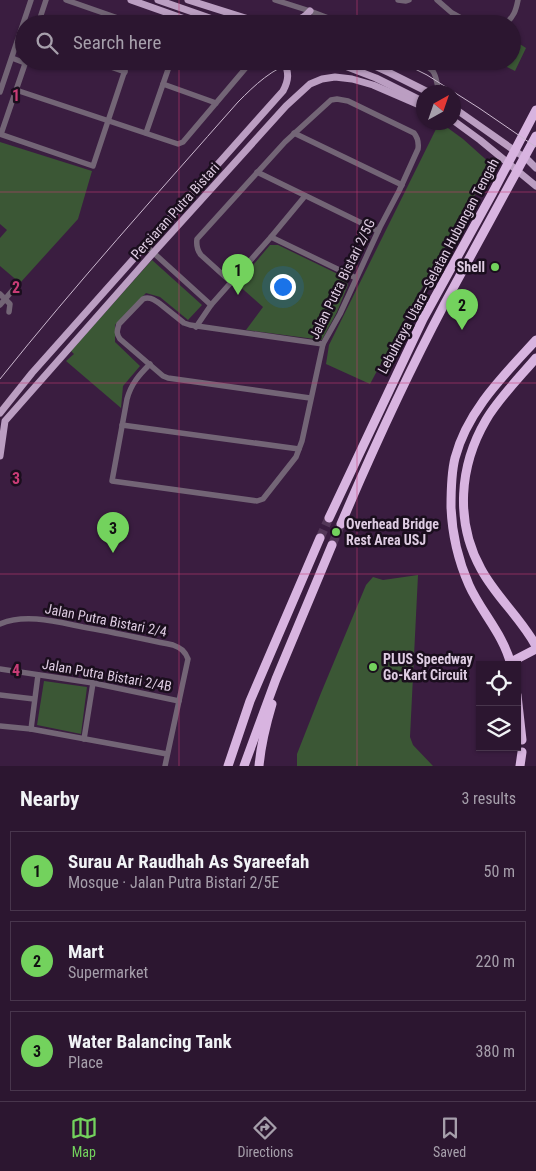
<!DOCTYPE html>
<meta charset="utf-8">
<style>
:root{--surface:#2c1630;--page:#38233c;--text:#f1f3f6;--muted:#a69fab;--line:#48354c;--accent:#73d25d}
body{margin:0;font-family:"Roboto Condensed",sans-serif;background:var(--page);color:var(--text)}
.controls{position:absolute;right:15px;bottom:15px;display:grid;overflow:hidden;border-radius:0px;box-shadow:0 1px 4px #0004}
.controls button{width:45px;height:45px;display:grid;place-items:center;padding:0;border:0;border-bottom:1px solid var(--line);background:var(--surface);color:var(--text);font:25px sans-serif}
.compass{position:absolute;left:416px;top:85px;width:45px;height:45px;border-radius:50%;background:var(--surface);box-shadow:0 1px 4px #0004;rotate:40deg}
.you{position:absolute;left:282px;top:286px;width:18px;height:18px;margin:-12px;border:4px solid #fff;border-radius:50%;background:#1a73e8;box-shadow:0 0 0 8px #1a73e833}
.badge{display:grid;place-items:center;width:32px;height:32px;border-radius:50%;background:var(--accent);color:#111;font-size:16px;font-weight:700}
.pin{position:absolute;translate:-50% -41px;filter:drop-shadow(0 1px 2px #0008)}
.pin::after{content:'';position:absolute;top:26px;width:18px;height:15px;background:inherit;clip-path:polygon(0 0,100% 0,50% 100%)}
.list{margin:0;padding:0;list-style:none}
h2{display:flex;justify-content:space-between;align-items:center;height:65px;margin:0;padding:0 20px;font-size:21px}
h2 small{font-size:16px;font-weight:400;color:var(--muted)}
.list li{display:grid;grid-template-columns:32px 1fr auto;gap:15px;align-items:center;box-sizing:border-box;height:80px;margin:0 10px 10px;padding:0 10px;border:1px solid var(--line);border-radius:0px}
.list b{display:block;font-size:19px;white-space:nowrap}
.list p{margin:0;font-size:16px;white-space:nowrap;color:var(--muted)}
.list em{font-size:16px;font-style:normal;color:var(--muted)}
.icon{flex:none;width:28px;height:28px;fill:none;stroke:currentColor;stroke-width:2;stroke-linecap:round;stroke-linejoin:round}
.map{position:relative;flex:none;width:536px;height:766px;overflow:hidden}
.search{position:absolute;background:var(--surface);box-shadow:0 1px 4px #0004;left:15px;right:15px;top:15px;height:55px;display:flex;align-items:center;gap:12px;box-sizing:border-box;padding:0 18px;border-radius:28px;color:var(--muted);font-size:19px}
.sheet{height:335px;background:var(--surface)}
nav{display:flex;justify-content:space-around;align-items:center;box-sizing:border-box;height:70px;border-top:1px solid var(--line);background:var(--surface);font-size:14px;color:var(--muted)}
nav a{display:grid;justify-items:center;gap:2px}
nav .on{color:var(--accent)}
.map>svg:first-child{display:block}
.green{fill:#3b5735}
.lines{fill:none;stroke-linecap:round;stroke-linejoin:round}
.highway-tunnel{stroke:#533758;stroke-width:9;stroke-dasharray:9 4.5;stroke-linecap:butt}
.minor{stroke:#736576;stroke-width:5.5}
.major{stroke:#bb9ec2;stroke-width:7}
.highway{stroke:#d8b4e0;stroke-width:9}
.tram{stroke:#cbb8cf;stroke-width:1}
.grid{fill:none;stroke:#c83c76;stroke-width:1;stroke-opacity:0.55}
.poi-dot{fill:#73d25d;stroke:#1a0e1d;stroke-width:2}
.labels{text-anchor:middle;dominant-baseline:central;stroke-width:5;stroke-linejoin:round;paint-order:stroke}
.street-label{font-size:14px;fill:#decce2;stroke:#1a0e1d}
.poi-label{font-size:14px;font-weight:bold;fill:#decce2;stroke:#1a0e1d;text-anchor:start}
.grid-label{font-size:16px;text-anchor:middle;font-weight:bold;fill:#c83c76;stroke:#1a0e1d;stroke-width:5;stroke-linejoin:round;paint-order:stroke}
</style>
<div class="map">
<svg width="536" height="766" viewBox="0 0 536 766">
<rect width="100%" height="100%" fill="#3a1d40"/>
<g class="green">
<polygon points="512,39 526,48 515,71 495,61 512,61"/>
<polygon points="439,123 441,123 463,139 492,165 414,302 370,384 326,364 329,345"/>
<polygon points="0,142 92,171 78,219 20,283 0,266 0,238 7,230 0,224"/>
<polygon points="270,245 278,245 344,277 348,285 337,312 322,340 246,330 263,307 237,284"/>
<polygon points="152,260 202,305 188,320 160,297 146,293 115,325 115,342 140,366 123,386 121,408 66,361 74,354 71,351"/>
<polygon points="418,575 410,737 413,745 433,766 297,766 297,754 321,693 366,585 373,577 383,580"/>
<polygon points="44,681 87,687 81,734 37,725"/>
</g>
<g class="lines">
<g class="highway-tunnel">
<polyline points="320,538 329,518"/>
<polyline points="332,545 341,524"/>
</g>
<g class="minor">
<polyline points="66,0 135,24"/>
<polyline points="275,0 310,11 344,24"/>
<polyline points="398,0 406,1 409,0"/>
<polyline points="437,0 452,13 461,18 488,24"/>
<polyline points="38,24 46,0"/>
<path d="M505 24C514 17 516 10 518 0"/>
<polyline points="12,58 25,63"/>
<polyline points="94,61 125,72"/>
<path d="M418 61C438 72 434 72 439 92"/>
<polyline points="163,84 216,103"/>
<polyline points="16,90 178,144 183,142 250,63 244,61"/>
<polyline points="0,92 31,0"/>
<polyline points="146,133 171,61"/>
<polyline points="294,133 402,185"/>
<polyline points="0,134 93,166 128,61"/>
<polyline points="1,134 26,61"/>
<polyline points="257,172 378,231"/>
<polyline points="271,237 356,278"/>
<polyline points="146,246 211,305"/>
<polyline points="0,294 10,304 9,312"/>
<polyline points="0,305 12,291"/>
<polyline points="196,327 211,305 271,237 305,196"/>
<path d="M150 364C139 375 131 384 127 399L112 481 257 501 263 499 296 457 302 441 323 344 340 314 380 227 399 191 418 149C419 142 418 138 414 133L348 101 337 99 331 100 285 142 197 239C196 246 197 250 201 255L232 283"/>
<path d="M310 398 168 378 163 376 120 339C116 333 117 331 119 324L143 299C149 296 154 300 159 303L184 323 190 325 323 344"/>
<polyline points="122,425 299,449"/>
<path d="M0 624C25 613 58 622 83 627 113 632 143 639 173 645 181 648 185 651 188 659L165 766"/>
<polyline points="0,669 93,683 179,701"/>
<polyline points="0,695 34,699"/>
<polyline points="0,726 31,729 167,754"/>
<polyline points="31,729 38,675"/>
<polyline points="84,739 93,683"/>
</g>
<g class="major">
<polyline points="131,0 199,24"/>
<polyline points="158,0 227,24"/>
<polyline points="188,0 264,24"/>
<path d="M271 24C286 22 299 24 310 11"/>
<polyline points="332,61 376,78 424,102"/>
<polyline points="364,61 390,73 428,92"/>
<polyline points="454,108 528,160 536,168"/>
<polyline points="454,121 480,140 536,186"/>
<path d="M0 413 32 373 283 91C289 80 289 73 284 61"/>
<polyline points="0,456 5,421 154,252 286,106 310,84 322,79 335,77 352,79 373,85 424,107"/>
</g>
<g class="highway">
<path d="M536 358C520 377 498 399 486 420 459 466 455 522 481 569 496 597 521 618 536 646"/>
<polyline points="329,518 423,319 492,194 536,110"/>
<path d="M341 524C373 449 407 375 445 303 475 247 506 192 536 136"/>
<polyline points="511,662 536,649"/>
<path d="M511 665C504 635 481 612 469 585 458 560 452 534 451 507 451 491 451 474 455 458 467 411 504 375 536 340"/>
<polyline points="517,695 522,740"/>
<polyline points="228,766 250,701 320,538"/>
<polyline points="244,766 276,679 332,545"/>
<path d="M259 766C261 744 266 724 272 704"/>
<polyline points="520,766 522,752"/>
</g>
<g class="tram">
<polyline points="385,61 404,69"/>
<polyline points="399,61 427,75 479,108 536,147"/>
<path d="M0 379C76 284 157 194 238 102 255 85 272 68 297 61"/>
</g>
</g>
<path class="grid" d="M179 0V24M357 0V24M179 61V766M357 61V766M0 192H536M0 383H536M0 574H536"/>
<g class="poi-dot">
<circle cx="495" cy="267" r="5"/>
<circle cx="336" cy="532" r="5"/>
<circle cx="373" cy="667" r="5"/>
</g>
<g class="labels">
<g class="street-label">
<text transform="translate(175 211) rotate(-48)">Persiaran Putra Bistari</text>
<text transform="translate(438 266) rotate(-62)">Lebuhraya Utara–Selatan Hubungan Tengah</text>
<text transform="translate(342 279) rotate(-64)">Jalan Putra Bistari 2/5G</text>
<text transform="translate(106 620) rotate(11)">Jalan Putra Bistari 2/4</text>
<text transform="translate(107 675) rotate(10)">Jalan Putra Bistari 2/4B</text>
</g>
<g class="poi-label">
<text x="485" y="267" text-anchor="end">Shell</text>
<text x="346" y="524">Overhead Bridge<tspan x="346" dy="16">Rest Area USJ</tspan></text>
<text x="383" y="659">PLUS Speedway<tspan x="383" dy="16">Go-Kart Circuit</tspan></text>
</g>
</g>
<g class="grid-label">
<text x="16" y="101">1</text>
<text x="16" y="293">2</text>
<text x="16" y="484">3</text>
<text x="16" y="676">4</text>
</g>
</svg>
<div class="controls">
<button><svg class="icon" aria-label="locate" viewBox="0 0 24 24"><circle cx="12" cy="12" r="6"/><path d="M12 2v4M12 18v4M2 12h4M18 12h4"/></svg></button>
<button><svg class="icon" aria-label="layers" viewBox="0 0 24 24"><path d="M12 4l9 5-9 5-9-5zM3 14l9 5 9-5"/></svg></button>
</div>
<svg class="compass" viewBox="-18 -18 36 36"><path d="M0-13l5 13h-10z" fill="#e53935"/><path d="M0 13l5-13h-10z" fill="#a69fab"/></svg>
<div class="you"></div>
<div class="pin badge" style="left:238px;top:295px">1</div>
<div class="pin badge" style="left:462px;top:330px">2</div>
<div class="pin badge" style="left:113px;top:553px">3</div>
<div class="search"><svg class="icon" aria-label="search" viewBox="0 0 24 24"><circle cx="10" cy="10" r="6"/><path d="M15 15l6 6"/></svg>Search here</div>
</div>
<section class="sheet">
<h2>Nearby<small>3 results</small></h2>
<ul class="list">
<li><span class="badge">1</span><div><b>Surau Ar Raudhah As Syareefah</b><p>Mosque · Jalan Putra Bistari 2/5E</p></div><em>50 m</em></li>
<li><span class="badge">2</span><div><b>Mart</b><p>Supermarket</p></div><em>220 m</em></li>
<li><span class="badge">3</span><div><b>Water Balancing Tank</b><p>Place</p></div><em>380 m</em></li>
</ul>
</section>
<nav>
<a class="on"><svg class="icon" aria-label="map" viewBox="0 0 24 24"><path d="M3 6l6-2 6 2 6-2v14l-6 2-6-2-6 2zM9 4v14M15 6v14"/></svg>Map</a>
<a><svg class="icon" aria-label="directions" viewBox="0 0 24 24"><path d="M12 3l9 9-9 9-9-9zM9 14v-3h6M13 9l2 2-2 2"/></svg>Directions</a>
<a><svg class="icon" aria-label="saved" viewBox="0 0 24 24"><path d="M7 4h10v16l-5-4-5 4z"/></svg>Saved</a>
</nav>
